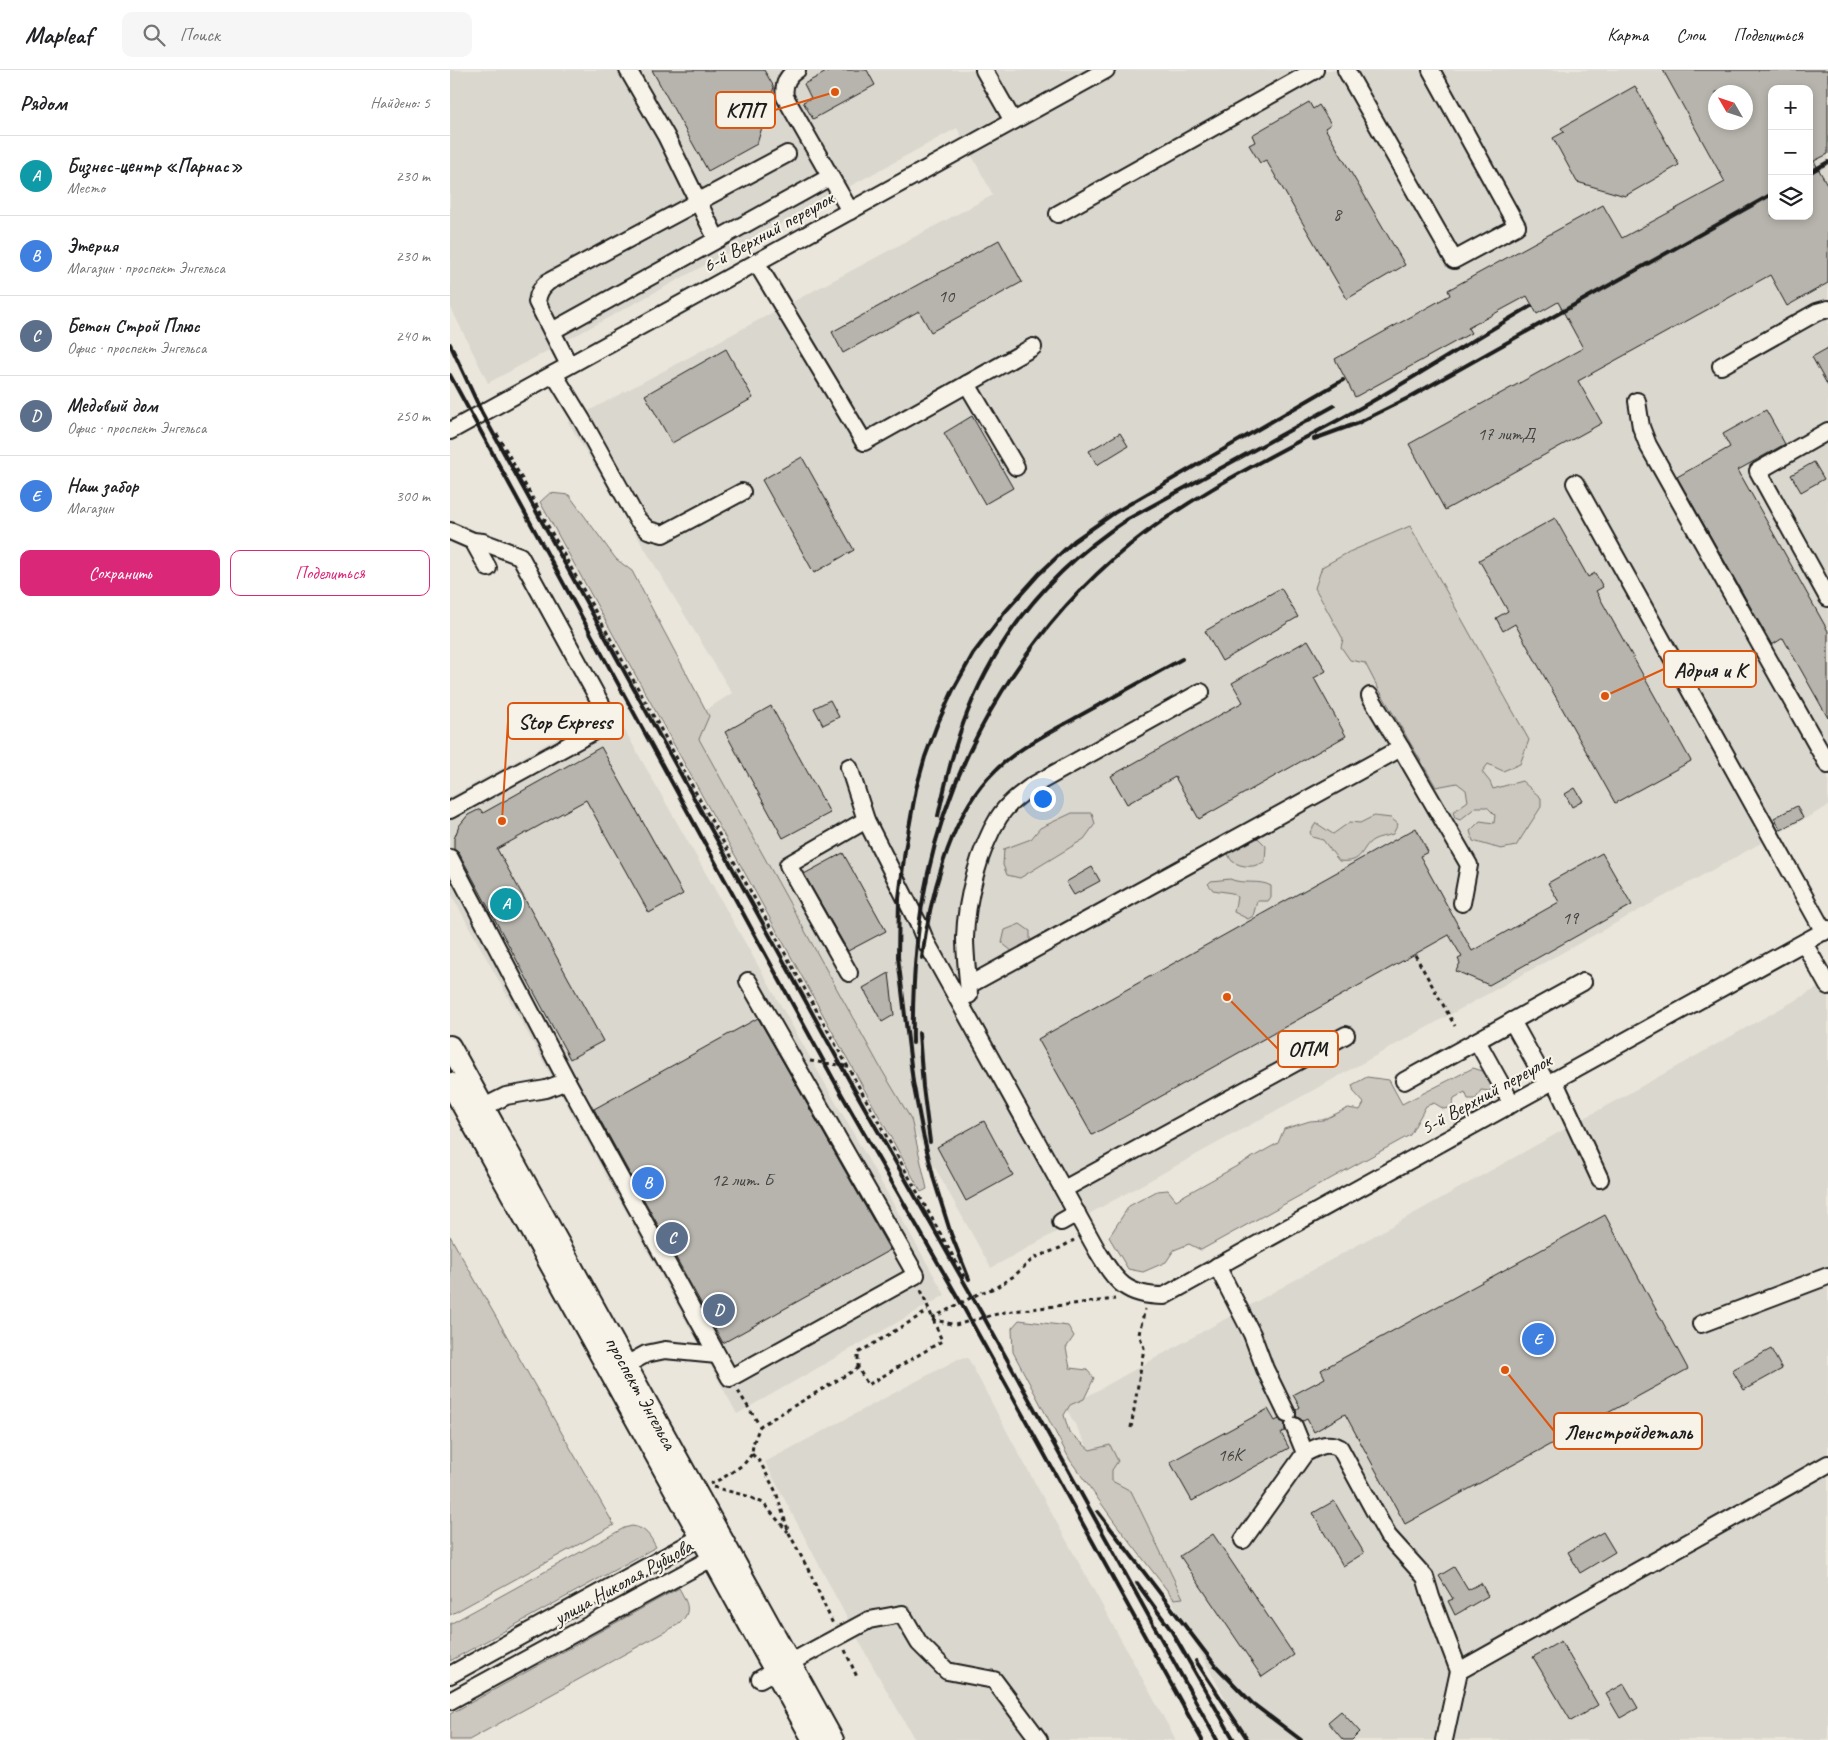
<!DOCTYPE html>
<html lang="ru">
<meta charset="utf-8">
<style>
:root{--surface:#fff;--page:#f6f6f6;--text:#202124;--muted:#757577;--line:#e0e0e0;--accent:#db2777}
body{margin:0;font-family:Caveat,sans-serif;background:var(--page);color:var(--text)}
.controls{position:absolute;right:15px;top:15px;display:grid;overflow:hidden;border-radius:10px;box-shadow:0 2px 8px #0003}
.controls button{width:45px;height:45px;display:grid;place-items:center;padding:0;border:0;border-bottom:1px solid var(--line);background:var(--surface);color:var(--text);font:25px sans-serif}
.compass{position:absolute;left:1258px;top:15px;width:45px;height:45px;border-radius:50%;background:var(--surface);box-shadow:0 2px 8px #0003;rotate:309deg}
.you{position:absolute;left:592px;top:728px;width:18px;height:18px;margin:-12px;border:4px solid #fff;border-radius:50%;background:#1a73e8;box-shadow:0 0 0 8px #1a73e833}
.badge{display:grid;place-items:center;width:32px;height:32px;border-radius:50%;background:var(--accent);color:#fff;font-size:16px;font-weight:700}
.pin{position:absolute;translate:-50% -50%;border:2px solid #fff;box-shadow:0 1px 5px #0006}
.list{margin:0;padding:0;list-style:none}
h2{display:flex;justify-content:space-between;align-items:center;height:65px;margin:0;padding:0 20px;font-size:21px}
h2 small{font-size:16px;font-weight:400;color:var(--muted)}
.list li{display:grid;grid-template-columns:32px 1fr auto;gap:15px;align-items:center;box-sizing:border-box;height:80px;padding:0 20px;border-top:1px solid var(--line)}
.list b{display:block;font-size:19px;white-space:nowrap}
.list p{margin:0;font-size:16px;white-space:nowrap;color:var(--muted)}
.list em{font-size:16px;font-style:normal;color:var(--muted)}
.actions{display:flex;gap:10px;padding:15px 20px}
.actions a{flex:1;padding:11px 0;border:1px solid var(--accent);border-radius:10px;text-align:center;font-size:18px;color:var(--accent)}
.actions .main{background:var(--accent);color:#fff}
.icon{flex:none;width:28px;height:28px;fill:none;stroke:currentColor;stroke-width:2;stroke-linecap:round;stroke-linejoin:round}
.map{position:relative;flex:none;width:1378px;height:1670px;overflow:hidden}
header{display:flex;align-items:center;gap:30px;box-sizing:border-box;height:70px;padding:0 25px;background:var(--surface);border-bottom:1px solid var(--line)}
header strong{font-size:24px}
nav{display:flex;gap:28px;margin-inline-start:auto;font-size:18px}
.search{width:350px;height:45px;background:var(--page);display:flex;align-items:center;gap:12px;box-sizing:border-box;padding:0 18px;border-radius:10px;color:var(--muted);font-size:19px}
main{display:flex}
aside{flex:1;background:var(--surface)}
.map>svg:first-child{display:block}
.built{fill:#dad7ce;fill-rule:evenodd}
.green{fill:#ccc8c0;stroke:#74726e}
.building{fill:#b6b4ac;stroke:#1c1c1c;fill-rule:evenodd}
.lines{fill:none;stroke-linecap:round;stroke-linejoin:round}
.minor-casing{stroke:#1c1c1c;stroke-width:20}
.major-casing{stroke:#1c1c1c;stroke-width:24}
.path{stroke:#1c1c1c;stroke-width:3;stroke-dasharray:4 4;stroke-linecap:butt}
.minor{stroke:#f7f3e8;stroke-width:16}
.major{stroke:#f7f3e8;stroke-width:20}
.rail{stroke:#1c1c1c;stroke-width:4}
.labels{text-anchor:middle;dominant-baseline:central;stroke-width:4.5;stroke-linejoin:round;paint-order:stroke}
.number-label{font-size:18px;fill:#424240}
.street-label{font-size:20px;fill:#1c1c1c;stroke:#f7f3e8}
.leader{fill:none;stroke:#de560d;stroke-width:2}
.callout-dot{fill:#de560d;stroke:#f7f3e8;stroke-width:2}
.callout{fill:#f7f3e8;stroke:#de560d;stroke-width:2}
.callout-label{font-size:21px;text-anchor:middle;font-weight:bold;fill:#1c1c1c}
</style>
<header>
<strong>Mapleaf</strong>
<div class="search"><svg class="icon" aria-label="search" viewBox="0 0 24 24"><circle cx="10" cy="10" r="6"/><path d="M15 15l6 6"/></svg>Поиск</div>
<nav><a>Карта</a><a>Слои</a><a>Поделиться</a></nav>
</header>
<main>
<aside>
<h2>Рядом<small>Найдено: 5</small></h2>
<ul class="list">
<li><span class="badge" style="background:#0f9aa8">A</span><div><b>Бизнес-центр «Парнас»</b><p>Место</p></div><em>230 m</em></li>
<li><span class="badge" style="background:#3f7fe0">B</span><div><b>Этерия</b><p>Магазин · проспект Энгельса</p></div><em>230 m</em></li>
<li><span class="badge" style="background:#5c6f8a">C</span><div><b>Бетон Строй Плюс</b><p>Офис · проспект Энгельса</p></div><em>240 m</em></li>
<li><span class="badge" style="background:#5c6f8a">D</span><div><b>Медовый дом</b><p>Офис · проспект Энгельса</p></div><em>250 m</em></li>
<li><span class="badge" style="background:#3f7fe0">E</span><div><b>Наш забор</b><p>Магазин</p></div><em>300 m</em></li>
</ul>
<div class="actions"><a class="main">Сохранить</a><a>Поделиться</a></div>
</aside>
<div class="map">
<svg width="1378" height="1670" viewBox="0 0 1378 1670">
<rect width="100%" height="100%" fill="#eae6dc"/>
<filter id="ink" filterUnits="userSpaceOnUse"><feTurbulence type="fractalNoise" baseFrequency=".02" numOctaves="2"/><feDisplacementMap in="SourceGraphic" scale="10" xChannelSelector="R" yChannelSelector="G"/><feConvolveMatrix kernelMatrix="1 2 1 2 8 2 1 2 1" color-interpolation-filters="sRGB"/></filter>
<g filter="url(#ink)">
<g class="built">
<path d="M0 0H1378V736L541 1198 236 653 282 623 118 352 543 125 507 58 38 313 0 236ZM1322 19H1359V146H1322ZM1266 22H1296V52H1266Z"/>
<polygon points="162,638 495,1225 287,1344 0,822 0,727"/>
<polygon points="1378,912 1378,1670 798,1670 616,1338"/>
<polygon points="518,1288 562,1371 726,1670 465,1670 417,1586 315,1392 508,1289"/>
</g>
<g class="green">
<polygon points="100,423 119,425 166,489 182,501 259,646 249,669 430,997 461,1049 477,1119 471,1122 90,432"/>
<polygon points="960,456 1079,670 1070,694 1053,701 1038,694 1032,702 1040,712 1043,719 1072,711 1091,728 1091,737 1066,776 1051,779 1023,771 1020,761 1030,751 1044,753 1045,745 1037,737 1026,737 1010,750 1005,748 1003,742 1018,731 1016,720 1007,713 986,717 927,616 915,593 900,590 891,577 893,569 865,518 872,497 899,482"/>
<polygon points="622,743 642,743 645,754 634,769 570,808 557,805 553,795 554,779 581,769 590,758"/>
<path d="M924 746 941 748 948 754 943 764C937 766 928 767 923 770 910 778 914 794 889 791L873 770 862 767 860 762 866 753 883 764 900 752 910 753Z"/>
<path d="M808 768 816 776 815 791C807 798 791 798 782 791 780 789 779 786 778 783L783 777 795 775Z"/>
<path d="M780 809C793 815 809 809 821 816V827L818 831H807L803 846 798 849 784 842 787 827 782 823 763 820 758 814 761 811Z"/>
<polygon points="570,854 580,861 580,872 563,882 552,873 555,860"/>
<polygon points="1023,998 1036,1002 1044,1013 1040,1021 1031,1020 1026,1029 1018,1029 1015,1022 1004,1028 1002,1037 994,1039 984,1033 976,1036 960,1065 751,1180 739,1174 724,1180 716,1192 693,1202 678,1199 659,1167 679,1136 707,1121 718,1120 726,1130 828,1073 834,1059 860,1051 873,1050 898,1038 910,1040 914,1033 904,1022 902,1015 917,1007 939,1010 952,1034"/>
<polygon points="0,1166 164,1455 0,1545"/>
<polygon points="569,1250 618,1256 624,1266 616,1278 620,1298 637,1300 644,1308 634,1329 620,1335 614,1345 619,1362 640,1380 660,1375 668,1391 662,1400 662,1411 681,1421 733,1528 724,1529 666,1454 620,1390 563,1282 562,1258"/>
<path d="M182 1456C196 1458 200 1466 206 1477L0 1591V1554L174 1458Z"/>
<path d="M229 1518C237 1533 243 1541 229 1554L19 1670H0V1644Z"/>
</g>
<g class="building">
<polygon points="202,0 314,0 324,17 307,74 258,101"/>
<polygon points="380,0 417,0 425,15 363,49 353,32 361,28 354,14"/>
<path d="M1213 0H1378V84L1364 91 1378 116V213L1337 236 1320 205 1128 311 1152 353 995 440 959 374 1133 278 1108 232 1087 244 1077 226 1018 258 1021 263 905 327 885 289 1000 225 998 220 1153 135 1172 168 1275 112ZM1322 19H1359V146H1322ZM1266 22H1296V52H1266Z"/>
<polygon points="1185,16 1229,95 1175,126 1127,112 1103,68 1114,62 1111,58"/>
<polygon points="859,32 863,39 869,35 881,54 875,58 955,195 897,229 816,90 810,93 799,75 805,72 802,65"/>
<polygon points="549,170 572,212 481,262 469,241 393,283 382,262"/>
<polygon points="1378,278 1378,316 1362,287"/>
<polygon points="276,279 303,328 222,373 195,325"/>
<polygon points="1316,340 1335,374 1288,400 1378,561 1378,648 1333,568 1322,575 1227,407 1280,377 1273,364"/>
<polygon points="522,346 563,418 535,434 494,363"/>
<polygon points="670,363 678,376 647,395 639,381"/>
<polygon points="352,387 404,480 364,503 312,410"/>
<polygon points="1364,392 1374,409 1351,422 1341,405"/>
<polygon points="1105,448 1138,507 1145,503 1153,517 1146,521 1241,691 1165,733 1065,554 1053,561 1046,548 1058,541 1029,490"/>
<polygon points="831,518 848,547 772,591 755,561"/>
<polygon points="858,570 876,601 864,608 896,666 749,749 725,707 677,734 661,706 793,632 782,613"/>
<polygon points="380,630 389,647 373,655 364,638"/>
<polygon points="321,636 380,743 333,768 275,662"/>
<polygon points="151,677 233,824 199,843 136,730 47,779 153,971 120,989 9,783 4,779 4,769 9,756 18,745 30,739 33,743"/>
<polygon points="1125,718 1133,731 1122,737 1115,724"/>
<polygon points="1347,736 1353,748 1331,760 1324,748"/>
<polygon points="966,758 978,782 970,786 1022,881 1109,832 1098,813 1152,783 1182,835 1039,915 1006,901 1010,893 1008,889 1012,887 999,865 642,1065 588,969"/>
<polygon points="393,783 436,861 398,881 354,804"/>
<polygon points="642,797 650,811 624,825 616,812"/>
<polygon points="439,903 444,945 432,952 413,918"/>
<polygon points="308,948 440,1180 273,1273 144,1039"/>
<polygon points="534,1051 563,1105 516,1131 487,1077"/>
<polygon points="1155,1145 1238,1299 955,1454 895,1344 864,1362 857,1349 853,1351 846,1346 846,1340 850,1337 843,1325 875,1308 871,1300"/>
<polygon points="1321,1279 1332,1299 1294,1320 1282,1300"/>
<polygon points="818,1339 825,1351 829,1349 835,1353 835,1361 831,1363 839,1378 742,1431 720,1392"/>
<polygon points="884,1431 914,1483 893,1496 863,1443"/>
<polygon points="1153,1462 1165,1482 1130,1503 1118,1482"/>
<polygon points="763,1464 844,1585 812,1607 730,1486"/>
<polygon points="1004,1497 1018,1520 1031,1513 1038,1526 1005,1545 998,1531 1003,1529 989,1506"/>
<polygon points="1111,1571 1148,1635 1121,1651 1083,1587"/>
<polygon points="1174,1614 1188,1638 1170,1648 1156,1624"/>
<polygon points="891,1641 910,1662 902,1670 893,1670 878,1652"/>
</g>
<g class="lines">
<defs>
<g id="minor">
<polyline points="178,0 216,66 266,168"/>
<path d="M347 0C337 6 333 15 335 27L400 141"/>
<polyline points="534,0 563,51"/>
<polyline points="896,0 1004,190 1067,156 981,0"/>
<polyline points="608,144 865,0"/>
<polyline points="306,192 414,372 583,277"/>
<polyline points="102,261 380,107"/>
<path d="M119 295 87 232C88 223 91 218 98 212L337 84"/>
<polyline points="1271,296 1367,242 1378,239"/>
<polyline points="104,304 132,350 187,449 198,460 213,464 292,422"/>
<polyline points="517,314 566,397"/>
<polyline points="1187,331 1191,357 1198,375 1378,695"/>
<polyline points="0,361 656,0"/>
<polyline points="1378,361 1308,401 1378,528"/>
<polyline points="1125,413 1374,862"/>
<polyline points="0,461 23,471 33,472 70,486 161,652 0,740"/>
<polyline points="23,471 38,498"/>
<polyline points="951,678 1019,795 1012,833"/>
<path d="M399 697 416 750 469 855 475 870 648 1182C666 1212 676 1226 714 1226L1378 859"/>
<polyline points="0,788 117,1011 280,1308 466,1205 298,911"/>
<polyline points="1354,873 1378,916"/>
<polyline points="399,903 338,795 416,750"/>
<polyline points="519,915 951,678 920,626"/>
<path d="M519 925C518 906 515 887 515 868 516 830 529 779 549 747 557 734 570 725 582 716L751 622"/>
<polyline points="1062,951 1097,1014"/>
<polyline points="1027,971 1062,1034"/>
<polyline points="1104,1010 1150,1109"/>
<polyline points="954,1011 1133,912"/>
<polyline points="34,1037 56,1026 96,1019 117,1011"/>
<polyline points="614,1119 896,965"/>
<polyline points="611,1152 627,1143"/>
<polyline points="767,1196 802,1264 815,1299 837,1344"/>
<polyline points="1251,1254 1378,1206"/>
<polyline points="176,1295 196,1284 215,1280 267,1285"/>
<path d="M844 1356 855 1383C868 1377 876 1371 890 1378L938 1466 975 1507 981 1527 1009 1601 994 1670"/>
<polyline points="793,1470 855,1383"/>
<polyline points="1009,1601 1378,1394"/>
<polyline points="0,1605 251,1467 271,1467 262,1488 0,1631"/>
<polyline points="310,1609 419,1550 452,1544 469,1573 497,1601 544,1610 589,1670"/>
</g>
<g id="major">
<path id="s1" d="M0 976 383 1670"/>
<polyline points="0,1013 363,1670"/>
</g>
</defs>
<use href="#minor" class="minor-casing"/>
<use href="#major" class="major-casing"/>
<g class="path">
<polyline points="47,364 515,1208"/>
<polyline points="965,885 1005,956"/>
<polyline points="360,991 396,996"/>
<polyline points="482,1248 530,1223 545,1218 564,1206 584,1188 610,1178 624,1170"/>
<polyline points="482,1249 505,1255 555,1242 665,1229"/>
<polyline points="408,1298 408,1283 478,1241"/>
<polyline points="288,1321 310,1356 408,1298 418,1315 492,1271 471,1220"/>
<polyline points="681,1358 694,1278 689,1264 695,1239"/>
<polyline points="302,1384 310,1392 326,1422 339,1463 360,1503 383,1554"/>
<polyline points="260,1414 273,1408 294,1394 302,1384 303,1374 310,1356"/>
<polyline points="263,1417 297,1426 313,1433 338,1462"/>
<polyline points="395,1580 407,1607"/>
</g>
<use href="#minor" class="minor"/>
<use href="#major" class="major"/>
<g class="rail">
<polyline points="1359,103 1378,92"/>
<polyline points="0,274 32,343 404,1019 531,1242 767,1670"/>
<polyline points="0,305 392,1025 511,1233 752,1670"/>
<polyline points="864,369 908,353 958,328 1322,124"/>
<path d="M488 746C496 711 504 675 518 641 551 559 605 497 678 449L884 336"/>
<path d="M472 888C479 832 499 750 538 708 563 680 597 664 629 646 664 627 698 608 732 589"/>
<polyline points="469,963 473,1017 480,1072"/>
<path d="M463 973C462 916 466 859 478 803 505 677 580 556 681 474 751 418 834 381 912 337 969 305 1024 269 1081 236"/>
<polyline points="519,1209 501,1164 484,1110 473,1064 463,1012 448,887 449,828 455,780 466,719 475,687 487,655 503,620 523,584 555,542 589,504 624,471 664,443 893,310"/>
<polyline points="648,1442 765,1595 802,1633 851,1670"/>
<polyline points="687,1513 721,1560 784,1670"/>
<polyline points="746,1591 798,1670"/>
</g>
</g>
</g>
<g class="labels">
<g class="number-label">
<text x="887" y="144">8</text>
<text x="496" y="226">10</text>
<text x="1056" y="364">17 литД</text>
<text x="1120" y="848">19</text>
<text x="292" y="1110">12 лит. Б</text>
<text x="780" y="1385">16К</text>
</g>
<g class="street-label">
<text transform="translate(318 162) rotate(-29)">6-й Верхний переулок</text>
<text transform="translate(1036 1024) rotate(-29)">5-й Верхний переулок</text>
<text stroke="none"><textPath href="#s1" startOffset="396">проспект Энгельса</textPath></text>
<text transform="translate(173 1512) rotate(-29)">улица Николая Рубцова</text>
</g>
</g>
<path class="leader" d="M385 22L325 40M1155 626L1214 599M52 751L58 651M777 927L828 979M1055 1300L1104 1361"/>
<g class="callout-dot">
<circle cx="385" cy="22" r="5"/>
<circle cx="1155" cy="626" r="5"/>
<circle cx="52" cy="751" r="5"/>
<circle cx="777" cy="927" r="5"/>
<circle cx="1055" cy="1300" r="5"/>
</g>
<g class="callout">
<rect x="266" y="22" width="59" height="36" rx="5"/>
<rect x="1214" y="581" width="92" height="36" rx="5"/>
<rect x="58" y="633" width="115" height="36" rx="5"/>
<rect x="828" y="961" width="60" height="36" rx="5"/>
<rect x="1104" y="1343" width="148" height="36" rx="5"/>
</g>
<g class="callout-label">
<text x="295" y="47">КПП</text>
<text x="1260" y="607">Адрия и К</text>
<text x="115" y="659">Stop Express</text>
<text x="858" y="986">ОПМ</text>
<text x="1178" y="1369">Ленстройдеталь</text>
</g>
</svg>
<div class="controls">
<button>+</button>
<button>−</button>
<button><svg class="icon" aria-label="layers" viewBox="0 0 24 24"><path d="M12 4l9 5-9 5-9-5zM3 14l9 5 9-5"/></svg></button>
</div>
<svg class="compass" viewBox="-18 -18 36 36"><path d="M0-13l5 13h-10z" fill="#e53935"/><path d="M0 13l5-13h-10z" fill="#757577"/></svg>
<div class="you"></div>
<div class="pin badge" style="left:56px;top:834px;background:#0f9aa8">A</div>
<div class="pin badge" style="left:198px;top:1113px;background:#3f7fe0">B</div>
<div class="pin badge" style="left:222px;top:1168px;background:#5c6f8a">C</div>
<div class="pin badge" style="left:269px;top:1240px;background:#5c6f8a">D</div>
<div class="pin badge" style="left:1088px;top:1269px;background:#3f7fe0">E</div>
</div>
</main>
